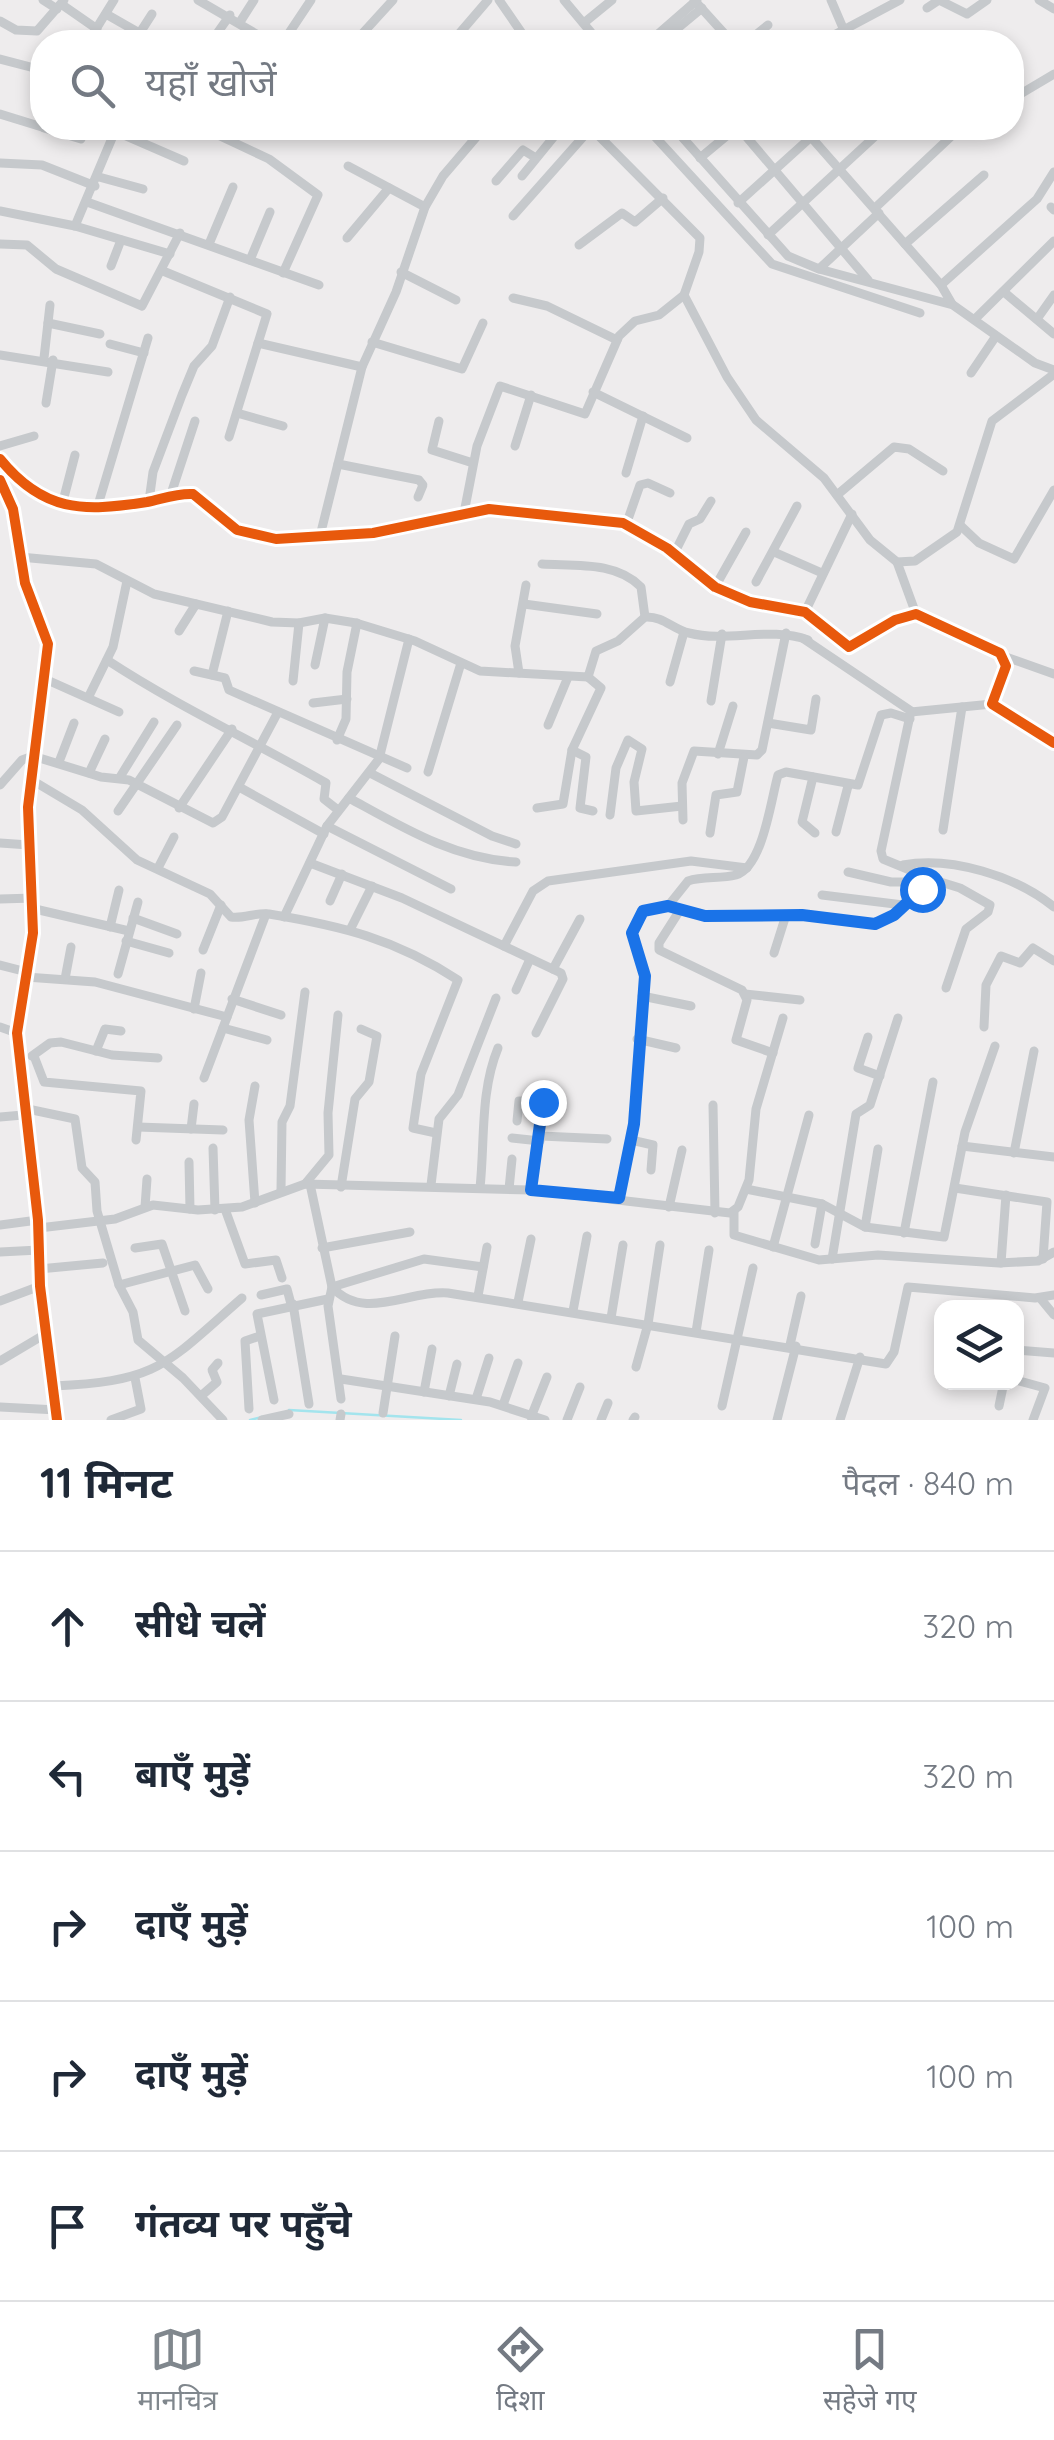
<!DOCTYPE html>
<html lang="hi">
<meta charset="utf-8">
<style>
:root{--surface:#fff;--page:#f2f2f3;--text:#1f2937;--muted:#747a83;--line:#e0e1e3;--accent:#80878d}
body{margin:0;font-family:Quicksand,"Noto Sans Devanagari",sans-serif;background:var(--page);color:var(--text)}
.controls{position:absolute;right:30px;bottom:30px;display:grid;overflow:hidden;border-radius:20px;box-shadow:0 5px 15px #0003}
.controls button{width:90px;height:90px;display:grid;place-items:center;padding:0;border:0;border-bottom:2px solid var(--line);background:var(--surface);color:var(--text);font:50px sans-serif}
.stop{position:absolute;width:30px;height:30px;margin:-22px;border:8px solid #1a73e8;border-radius:50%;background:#fff}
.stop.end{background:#1a73e8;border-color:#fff;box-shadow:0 2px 10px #0008}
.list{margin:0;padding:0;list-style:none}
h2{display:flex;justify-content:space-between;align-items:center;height:130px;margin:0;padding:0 40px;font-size:42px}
h2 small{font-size:32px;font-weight:400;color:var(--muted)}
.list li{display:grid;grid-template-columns:65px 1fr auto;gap:30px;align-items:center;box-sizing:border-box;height:150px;padding:0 40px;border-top:2px solid var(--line)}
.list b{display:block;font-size:38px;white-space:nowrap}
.list em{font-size:32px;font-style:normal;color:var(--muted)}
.icon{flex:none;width:55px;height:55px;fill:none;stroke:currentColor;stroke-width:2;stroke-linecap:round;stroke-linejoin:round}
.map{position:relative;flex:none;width:1054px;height:1420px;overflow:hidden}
.search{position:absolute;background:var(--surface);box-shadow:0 5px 15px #0003;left:30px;right:30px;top:30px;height:110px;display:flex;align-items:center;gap:25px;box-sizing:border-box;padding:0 35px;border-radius:40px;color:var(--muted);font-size:38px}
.sheet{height:880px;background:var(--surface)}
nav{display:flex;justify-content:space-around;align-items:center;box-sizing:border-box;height:140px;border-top:2px solid var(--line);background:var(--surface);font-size:28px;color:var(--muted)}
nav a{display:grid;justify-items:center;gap:5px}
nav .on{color:var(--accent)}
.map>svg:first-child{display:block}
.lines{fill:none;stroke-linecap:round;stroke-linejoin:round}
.stream{stroke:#a3e4ed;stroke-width:2.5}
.minor{stroke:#c6c9cc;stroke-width:9}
.cycleway-casing{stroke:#fff;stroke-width:16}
.cycleway{stroke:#e8590c;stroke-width:10}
.route{stroke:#1a73e8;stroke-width:12}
</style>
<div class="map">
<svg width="1054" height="1420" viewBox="0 0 1054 1420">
<rect width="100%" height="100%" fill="#eeeced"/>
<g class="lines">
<g class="stream">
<polyline points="289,1410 461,1420"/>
<polyline points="250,1420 262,1417"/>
</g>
<g class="minor">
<polyline points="43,0 57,9"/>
<polyline points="198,0 270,42"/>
<polyline points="499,0 528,42"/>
<polyline points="564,0 599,42"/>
<polyline points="694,0 732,42"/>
<polyline points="831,0 843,28"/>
<polyline points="1039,0 1054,9"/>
<polyline points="61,4 97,29"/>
<polyline points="927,8 939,0 967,14 987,0"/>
<polyline points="106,14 155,42"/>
<polyline points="0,21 16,30 37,31 64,0"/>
<polyline points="240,22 254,0"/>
<polyline points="585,22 612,0"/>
<polyline points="362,34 393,0"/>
<polyline points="88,42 114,0"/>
<polyline points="134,42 152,14"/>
<polyline points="211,42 230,15"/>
<polyline points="283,42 311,0"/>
<polyline points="452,42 488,0"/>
<polyline points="649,42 697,0"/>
<polyline points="661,42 702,8"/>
<polyline points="747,42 768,25"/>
<polyline points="821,42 900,0"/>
<polyline points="0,59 42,70"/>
<polyline points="1012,99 1054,74"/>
<polyline points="0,114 42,127"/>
<polyline points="44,128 81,139"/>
<polyline points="108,128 184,161"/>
<polyline points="203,128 269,159 318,195 283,273"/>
<polyline points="255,128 256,128"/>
<polyline points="591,128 700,238 699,252 684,295 727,377 756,420 824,478 870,540 897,562 915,561 957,532 992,421 1054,374"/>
<polyline points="647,128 772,264 920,313"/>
<polyline points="674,128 788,256 819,269 953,305 1035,363 1054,370"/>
<polyline points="739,128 868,280"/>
<polyline points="803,128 941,285 952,304"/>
<polyline points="700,158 736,128"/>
<polyline points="0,163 42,165 95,186"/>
<polyline points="348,166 425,207"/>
<polyline points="522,176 561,128"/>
<polyline points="99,177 143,189"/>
<polyline points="496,181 523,150 536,158"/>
<polyline points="87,202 319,285"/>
<polyline points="738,203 810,138"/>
<polyline points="1051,207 1054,210"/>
<polyline points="875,208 960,128"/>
<polyline points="0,211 75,226 170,254"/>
<polyline points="513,216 591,128"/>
<polyline points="75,226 115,131"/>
<polyline points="768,235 884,128"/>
<polyline points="347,238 389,188"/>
<polyline points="0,244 27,245 56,269 142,306 180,233"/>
<polyline points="209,244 233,187"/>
<polyline points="905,244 984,175"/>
<polyline points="579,245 622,213 635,222 663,198"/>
<polyline points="250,260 270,212"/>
<polyline points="111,266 121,240"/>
<polyline points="819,269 879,213"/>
<polyline points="163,271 267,314 229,437"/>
<polyline points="401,272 456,300"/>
<polyline points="941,285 1037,199 1054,172"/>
<polyline points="1004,292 1054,334"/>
<polyline points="513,298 547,306 617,340"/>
<polyline points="975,319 1054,241"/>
<polyline points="1037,319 1054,295"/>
<polyline points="48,323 100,334"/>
<polyline points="372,342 462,369 483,323"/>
<polyline points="258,343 362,367"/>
<polyline points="110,344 144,353"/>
<polyline points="0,355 108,372"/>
<polyline points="44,358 50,305"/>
<polyline points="971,373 996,336"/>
<polyline points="593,392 687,438"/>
<polyline points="46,403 53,360"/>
<polyline points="237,413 283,426"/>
<polyline points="439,421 432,450 473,463"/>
<polyline points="0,446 34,436"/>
<polyline points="515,446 531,395"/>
<path d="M0 459C43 512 82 512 147 502 162 499 177 493 193 494L237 530 276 539 373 533 489 509 623 523 667 548 715 587 750 602 805 612 849 647 895 620 916 614 1000 653 1006 666 992 704 1054 743"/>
<polyline points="338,464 419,480 423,485 418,497"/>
<polyline points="626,473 643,416"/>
<polyline points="0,480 13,509 25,583 48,644 28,807 33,933 17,1033 38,1220 40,1286 57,1420"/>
<polyline points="837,495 894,447 909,449 943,471"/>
<polyline points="170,497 195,421"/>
<polyline points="149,501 153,472 182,395 194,366 212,346 230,297"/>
<polyline points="62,505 75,455"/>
<polyline points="98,505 148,338"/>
<polyline points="464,513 477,446 500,386 585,414 619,336 635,321 659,315 684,295"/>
<polyline points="626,525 640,485 648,483 670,493"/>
<polyline points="961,526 979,543 1014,559 1054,490"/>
<polyline points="320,536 362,367 396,292 425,207 443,176 484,128"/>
<polyline points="774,552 822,573"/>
<polyline points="674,554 689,524 700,519 711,501"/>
<path d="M20 557 96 564 154 594 272 622 299 623 325 618 356 623 415 641 480 671 588 677 596 651 618 641 645 617C664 616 672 629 689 633 728 643 769 626 808 640"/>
<polyline points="897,562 916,614"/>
<path d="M542 564C574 566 616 561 641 587L645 617"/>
<polyline points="756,582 797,506"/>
<polyline points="715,587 746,532"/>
<polyline points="524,604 597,614"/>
<polyline points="805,612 852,514"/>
<polyline points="179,631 196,604"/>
<polyline points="1003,656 1054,674"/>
<path d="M107 660C177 706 253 741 326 783L324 799 338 810"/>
<polyline points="315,665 325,618"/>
<polyline points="194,671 225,678 229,690 407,768"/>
<polyline points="519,673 515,646 526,585"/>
<polyline points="212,675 228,611"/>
<polyline points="45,679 119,712"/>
<polyline points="293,681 299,623"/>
<polyline points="670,682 684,632"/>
<polyline points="89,696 113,647 127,581"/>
<polyline points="711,701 722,634"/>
<polyline points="313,703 347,699"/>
<polyline points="911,712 992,704"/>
<polyline points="768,723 811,730 816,699"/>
<polyline points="548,725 568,677"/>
<polyline points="337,740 346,719 347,672 357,623"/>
<polyline points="572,750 586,757 580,808 593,811"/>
<polyline points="718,754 733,706"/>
<polyline points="59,762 74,723"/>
<polyline points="428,772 461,663"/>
<polyline points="89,773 105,739"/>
<polyline points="370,773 492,836 516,844"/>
<polyline points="120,777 154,722"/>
<polyline points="813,777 802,822 815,833"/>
<path d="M30 779 82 810 137 860 210 894 231 917C244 919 256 912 269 914 342 926 395 939 458 980L421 1074 413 1128 436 1133"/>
<polyline points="0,785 22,760 33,756 101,777 129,780 213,823 222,817 278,712"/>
<polyline points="239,787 324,834"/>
<path d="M349 798C402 827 454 859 516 862"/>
<polyline points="179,808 232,729"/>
<polyline points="537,808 563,804 572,750 601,688 588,677"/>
<polyline points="118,811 177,725"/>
<polyline points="610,815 616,768 628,740 642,749 634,782 636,811 682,806"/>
<polyline points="683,820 682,783 694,751 757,755 762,750 786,633"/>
<polyline points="327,826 451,889"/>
<polyline points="943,830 962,707"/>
<polyline points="836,832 848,786"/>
<polyline points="710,833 716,795 737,792 744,757"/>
<polyline points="0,843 29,845"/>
<polyline points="310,863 402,898 561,973 563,979 536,1033"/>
<path d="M903 865C951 856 1016 876 1054 907"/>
<polyline points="158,868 174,837"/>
<polyline points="848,872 891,882 924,882"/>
<polyline points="921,876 960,888 990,905 988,912 966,929 946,988"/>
<polyline points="822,895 903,905"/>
<polyline points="0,899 34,898"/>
<polyline points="330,901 342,874"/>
<path d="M668 906 688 881C703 876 720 879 736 875 763 867 771 799 778 775L786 772 858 785 881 715 891 713 910 719"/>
<polyline points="35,909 129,931"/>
<polyline points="680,910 659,943 659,950 742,990 747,1000 736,1040 773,1053"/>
<polyline points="284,917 327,826 379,759 409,639"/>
<polyline points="133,918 177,934"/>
<polyline points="110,927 119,890"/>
<polyline points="351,928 372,886"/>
<polyline points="126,941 169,953"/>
<polyline points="504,946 533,891 548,881 691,861 747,868"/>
<polyline points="203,950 221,905"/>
<polyline points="774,953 786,915"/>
<polyline points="0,965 27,972"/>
<polyline points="553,969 580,919"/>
<polyline points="118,974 138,902"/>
<polyline points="26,977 95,982 227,1017"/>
<polyline points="65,979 71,947"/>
<polyline points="516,990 530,959"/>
<polyline points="745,994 800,1000"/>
<polyline points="642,996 691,1006"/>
<polyline points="232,999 281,1015"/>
<polyline points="194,1009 201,973"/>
<polyline points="0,1027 17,1033"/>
<polyline points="984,1027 986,985 1001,956 1020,963 1033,948 1054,961"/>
<polyline points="223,1028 267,1040"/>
<polyline points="868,1037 858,1068 880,1076"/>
<polyline points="637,1039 676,1048"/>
<polyline points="96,1051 105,1029 121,1031"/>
<polyline points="32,1056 50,1043 61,1042 112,1055 158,1058"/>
<polyline points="34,1056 44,1082 141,1091 136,1140"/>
<polyline points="204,1078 266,914"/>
<polyline points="713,1105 715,1213"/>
<polyline points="23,1108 75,1119 82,1168 95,1182 97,1211 119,1285 133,1312 138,1340 183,1378 223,1420"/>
<polyline points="0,1117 23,1115"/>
<polyline points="517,1121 519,1101 543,1102 531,1190"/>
<polyline points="138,1127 223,1130"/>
<polyline points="191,1129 194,1104"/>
<polyline points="541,1136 607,1139"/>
<polyline points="512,1138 540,1141"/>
<polyline points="631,1140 653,1145 651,1170"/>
<polyline points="962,1146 1054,1157"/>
<polyline points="213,1148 215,1210"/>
<polyline points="1014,1153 1034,1051"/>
<polyline points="189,1162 190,1209"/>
<polyline points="305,1184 329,1155 328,1113 338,1015"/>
<path d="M310 1184 332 1287C364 1322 408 1290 448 1293L886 1364 894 1352 908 1287 1035 1298 1054 1295"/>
<polyline points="431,1185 439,1119 458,1095 496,998"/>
<polyline points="341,1187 355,1099 369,1082 377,1036 361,1029"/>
<path d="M480 1188C485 1140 480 1092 498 1048"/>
<polyline points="955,1188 1047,1202 1043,1259"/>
<polyline points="509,1189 512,1159"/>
<polyline points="746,1189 822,1204 865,1227 944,1237 965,1132 995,1046"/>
<polyline points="281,1190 282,1122 290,1106 305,992"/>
<polyline points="619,1198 634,1124 645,976 632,933 643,911 668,906 705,917 802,915 875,924 894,915 924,885 917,873 883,859 881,851 911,711 804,639"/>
<polyline points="255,1203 249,1120 255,1086"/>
<polyline points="145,1207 147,1179"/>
<polyline points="669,1207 682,1150"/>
<polyline points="225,1209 245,1264 276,1260 282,1278"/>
<polyline points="734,1211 734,1235 819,1260 878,1255 999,1263 1038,1261 1054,1252"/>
<polyline points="0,1225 38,1220"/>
<polyline points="865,1227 878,1149"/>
<polyline points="39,1228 115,1219 153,1205 198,1210 242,1207 305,1184 531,1190 730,1213 738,1207 749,1180 756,1109 783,1018"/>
<polyline points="904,1233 933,1082"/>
<polyline points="815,1244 822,1204"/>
<polyline points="773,1247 809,1115"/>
<polyline points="135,1248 162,1244 185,1311"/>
<polyline points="322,1248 410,1232"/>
<polyline points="0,1252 39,1250"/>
<polyline points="832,1259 856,1114 870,1105 898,1018"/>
<polyline points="1001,1263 1006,1195"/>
<polyline points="39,1269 103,1263"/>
<polyline points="119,1285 195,1265 208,1289"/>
<polyline points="261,1295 287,1289 291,1304"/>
<polyline points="478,1296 487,1247"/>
<polyline points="1040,1298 1054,1315"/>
<polyline points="0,1301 40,1286"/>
<polyline points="518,1302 531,1239"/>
<polyline points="293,1304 309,1404"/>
<polyline points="573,1311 587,1236"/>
<polyline points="611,1318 623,1245"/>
<polyline points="696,1332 709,1250"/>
<polyline points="790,1345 801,1296"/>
<polyline points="1016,1350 1054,1353"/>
<polyline points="0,1361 47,1333"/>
<polyline points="636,1367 648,1324 660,1245"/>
<polyline points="341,1379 490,1402 545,1420"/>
<polyline points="1016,1380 1045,1388 1033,1420"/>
<path d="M54 1386C160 1381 165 1365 242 1298"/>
<polyline points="424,1392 432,1349"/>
<polyline points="201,1396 217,1382 212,1370 218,1363"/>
<polyline points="449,1396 457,1364"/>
<polyline points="341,1399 328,1306 332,1287 424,1259 483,1267"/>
<polyline points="476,1399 489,1358"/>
<polyline points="274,1400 257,1314 328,1299"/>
<polyline points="503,1405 518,1363"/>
<polyline points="722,1406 753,1268"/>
<polyline points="999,1406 1004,1382"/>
<polyline points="0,1407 57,1410"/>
<polyline points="249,1409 245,1341 260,1336"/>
<polyline points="383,1413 395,1336"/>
<polyline points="531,1417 547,1377"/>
<polyline points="111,1420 141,1409 135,1378"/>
<polyline points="262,1420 289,1414"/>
<polyline points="340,1420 341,1414"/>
<polyline points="567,1420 580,1387"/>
<polyline points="601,1420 608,1403"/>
<polyline points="633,1420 635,1417"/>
<polyline points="777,1420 796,1346"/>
<polyline points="840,1420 860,1357"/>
</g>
<defs>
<g id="cycleway">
<path d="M0 459C43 512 82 512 147 502 162 499 177 493 193 494L237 530 276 539 373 533 489 509 623 523 667 548 715 587 750 602 805 612 849 647 895 620 916 614 1000 653 1006 666 992 704 1054 743"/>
<polyline points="0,480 13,509 25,583 48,644 28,807 33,933 17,1033 38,1220 40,1286 57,1420"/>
</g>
</defs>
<use href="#cycleway" class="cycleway-casing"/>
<use href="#cycleway" class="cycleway"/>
</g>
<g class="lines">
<polyline class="route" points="543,1102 531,1190 619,1198 634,1124 645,976 632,933 643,911 668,906 705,916 802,915 875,924 894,915 922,889"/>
</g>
</svg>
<div class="controls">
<button><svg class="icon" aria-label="layers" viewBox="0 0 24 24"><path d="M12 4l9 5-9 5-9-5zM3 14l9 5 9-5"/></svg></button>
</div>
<div class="stop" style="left:922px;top:889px"></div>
<div class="stop end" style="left:543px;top:1102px"></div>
<div class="search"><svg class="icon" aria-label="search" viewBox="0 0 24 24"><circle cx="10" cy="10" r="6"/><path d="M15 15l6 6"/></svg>यहाँ खोजें</div>
</div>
<section class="sheet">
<h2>11 मिनट<small>पैदल · 840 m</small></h2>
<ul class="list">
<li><svg class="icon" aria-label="ahead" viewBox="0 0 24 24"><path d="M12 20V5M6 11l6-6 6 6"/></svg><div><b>सीधे चलें</b></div><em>320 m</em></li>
<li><svg class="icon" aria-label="left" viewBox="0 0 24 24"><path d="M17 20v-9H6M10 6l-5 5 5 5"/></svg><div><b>बाएँ मुड़ें</b></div><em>320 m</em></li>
<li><svg class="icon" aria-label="right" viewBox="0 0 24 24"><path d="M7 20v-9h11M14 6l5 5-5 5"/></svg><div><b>दाएँ मुड़ें</b></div><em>100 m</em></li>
<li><svg class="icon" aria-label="right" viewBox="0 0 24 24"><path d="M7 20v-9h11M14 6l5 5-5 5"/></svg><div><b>दाएँ मुड़ें</b></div><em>100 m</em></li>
<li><svg class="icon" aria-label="arrive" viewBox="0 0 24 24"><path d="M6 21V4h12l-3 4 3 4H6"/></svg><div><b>गंतव्य पर पहुँचे</b></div></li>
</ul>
</section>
<nav>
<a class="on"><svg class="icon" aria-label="map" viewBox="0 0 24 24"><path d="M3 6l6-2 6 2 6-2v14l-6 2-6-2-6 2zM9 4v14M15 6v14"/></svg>मानचित्र</a>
<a><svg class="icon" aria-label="directions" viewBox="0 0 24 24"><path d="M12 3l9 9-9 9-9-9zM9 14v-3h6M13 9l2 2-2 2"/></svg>दिशा</a>
<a><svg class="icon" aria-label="saved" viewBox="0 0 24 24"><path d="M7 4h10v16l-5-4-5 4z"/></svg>सहेजे गए</a>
</nav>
